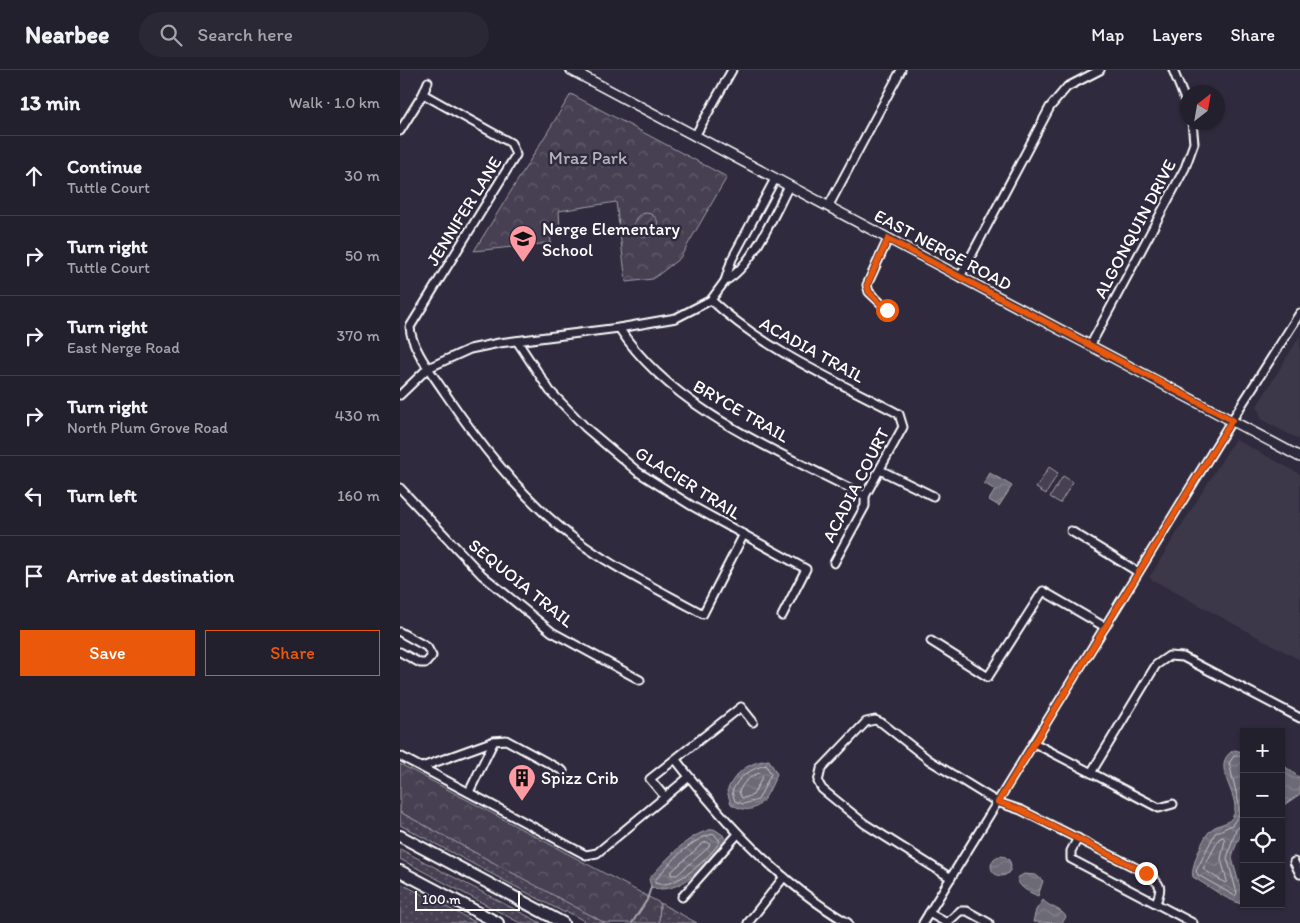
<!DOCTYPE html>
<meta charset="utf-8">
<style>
:root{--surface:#23202e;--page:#2b2836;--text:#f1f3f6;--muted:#a3a3aa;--line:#403e4a;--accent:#ea580c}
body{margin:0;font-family:Itim,sans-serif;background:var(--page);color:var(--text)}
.controls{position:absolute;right:15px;bottom:15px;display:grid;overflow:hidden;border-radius:0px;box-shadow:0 1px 4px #0004}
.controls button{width:45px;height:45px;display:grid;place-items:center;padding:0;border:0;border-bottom:1px solid var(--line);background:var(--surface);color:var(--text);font:25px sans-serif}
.compass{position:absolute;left:780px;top:15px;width:45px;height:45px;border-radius:50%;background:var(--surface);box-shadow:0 1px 4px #0004;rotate:31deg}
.scale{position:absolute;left:15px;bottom:12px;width:105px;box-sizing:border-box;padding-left:5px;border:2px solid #fff;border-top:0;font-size:14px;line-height:18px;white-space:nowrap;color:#fff;-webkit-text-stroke:4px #2f2a3d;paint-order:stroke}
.stop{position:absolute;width:15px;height:15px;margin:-11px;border:4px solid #ea580c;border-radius:50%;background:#fff}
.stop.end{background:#ea580c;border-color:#fff;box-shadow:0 1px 5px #0008}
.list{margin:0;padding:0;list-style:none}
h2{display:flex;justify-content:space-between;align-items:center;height:65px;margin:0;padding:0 20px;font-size:21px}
h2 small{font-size:16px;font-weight:400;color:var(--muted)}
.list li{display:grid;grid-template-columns:32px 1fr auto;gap:15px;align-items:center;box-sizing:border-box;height:80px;padding:0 20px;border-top:1px solid var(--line)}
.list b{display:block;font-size:19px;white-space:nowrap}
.list p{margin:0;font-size:16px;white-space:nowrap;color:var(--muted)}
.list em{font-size:16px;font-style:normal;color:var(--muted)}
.actions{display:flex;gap:10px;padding:15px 20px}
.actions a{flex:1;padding:11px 0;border:1px solid var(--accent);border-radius:0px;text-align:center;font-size:18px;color:var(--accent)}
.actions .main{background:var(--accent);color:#fff}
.icon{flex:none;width:28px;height:28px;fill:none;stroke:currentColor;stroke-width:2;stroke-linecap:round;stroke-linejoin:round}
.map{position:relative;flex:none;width:900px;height:853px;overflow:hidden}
header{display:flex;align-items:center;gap:30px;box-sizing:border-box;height:70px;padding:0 25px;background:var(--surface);border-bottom:1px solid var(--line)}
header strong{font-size:24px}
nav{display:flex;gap:28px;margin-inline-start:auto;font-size:18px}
.search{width:350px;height:45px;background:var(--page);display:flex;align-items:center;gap:12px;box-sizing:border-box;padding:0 18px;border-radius:28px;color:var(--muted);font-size:19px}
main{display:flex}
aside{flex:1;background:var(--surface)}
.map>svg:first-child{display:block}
.built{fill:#3c3749}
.grass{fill:url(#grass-dots);stroke:#a2a0a8}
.forest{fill:url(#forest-crowns);stroke:#a2a0a8}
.garden{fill:url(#garden-furrows);stroke:#a2a0a8}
.pitch{fill:#464152;stroke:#a2a0a8}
.water{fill:url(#water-waves);stroke:#a7a6ad}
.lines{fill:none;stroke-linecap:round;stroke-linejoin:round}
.shore{stroke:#c5c3c9;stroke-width:1}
.stream{stroke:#a7a6ad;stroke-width:2}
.minor-casing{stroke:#fff;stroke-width:11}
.major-casing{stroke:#fff;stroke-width:12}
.highway-casing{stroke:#fff;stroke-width:14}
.minor{stroke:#2f2a3d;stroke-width:7}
.major{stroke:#2f2a3d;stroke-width:9}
.highway{stroke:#2f2a3d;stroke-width:10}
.route{stroke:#ea580c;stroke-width:6}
.labels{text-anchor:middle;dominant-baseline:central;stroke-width:5;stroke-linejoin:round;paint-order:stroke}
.park-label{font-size:18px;fill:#b5b3ba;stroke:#2f2a3d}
.street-label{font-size:18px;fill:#fff;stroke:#2f2a3d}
.poi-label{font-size:18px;fill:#fff;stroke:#2f2a3d;text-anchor:start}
</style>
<header>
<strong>Nearbee</strong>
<div class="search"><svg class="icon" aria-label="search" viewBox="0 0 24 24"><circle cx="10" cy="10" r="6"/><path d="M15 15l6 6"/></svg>Search here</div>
<nav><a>Map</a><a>Layers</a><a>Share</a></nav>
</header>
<main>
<aside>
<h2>13 min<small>Walk · 1.0 km</small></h2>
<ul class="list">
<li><svg class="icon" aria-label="ahead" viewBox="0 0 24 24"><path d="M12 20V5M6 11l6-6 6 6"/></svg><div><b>Continue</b><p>Tuttle Court</p></div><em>30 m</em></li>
<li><svg class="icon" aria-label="right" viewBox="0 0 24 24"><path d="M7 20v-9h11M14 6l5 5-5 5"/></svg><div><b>Turn right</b><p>Tuttle Court</p></div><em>50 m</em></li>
<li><svg class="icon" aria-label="right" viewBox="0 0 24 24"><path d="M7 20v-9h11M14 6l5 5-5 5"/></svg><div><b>Turn right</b><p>East Nerge Road</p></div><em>370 m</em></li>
<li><svg class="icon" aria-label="right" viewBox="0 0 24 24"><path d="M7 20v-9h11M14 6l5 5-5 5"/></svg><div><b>Turn right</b><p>North Plum Grove Road</p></div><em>430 m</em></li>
<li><svg class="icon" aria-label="left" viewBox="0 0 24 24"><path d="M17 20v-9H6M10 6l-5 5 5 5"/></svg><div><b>Turn left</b></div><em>160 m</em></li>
<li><svg class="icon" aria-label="arrive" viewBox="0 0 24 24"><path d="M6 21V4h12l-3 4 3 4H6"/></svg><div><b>Arrive at destination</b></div></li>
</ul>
<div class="actions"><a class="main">Save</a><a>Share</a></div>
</aside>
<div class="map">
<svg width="900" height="853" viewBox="0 0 900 853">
<defs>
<pattern id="grass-dots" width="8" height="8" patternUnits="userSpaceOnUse" patternTransform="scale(1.25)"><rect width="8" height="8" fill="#464152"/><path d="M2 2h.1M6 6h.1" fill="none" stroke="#625e6c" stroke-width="1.8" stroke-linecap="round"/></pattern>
<pattern id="forest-crowns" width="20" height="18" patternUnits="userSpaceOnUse" patternTransform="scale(1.25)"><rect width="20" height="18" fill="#464152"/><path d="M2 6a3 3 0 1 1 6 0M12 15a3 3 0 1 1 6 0" fill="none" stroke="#625e6c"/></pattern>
<pattern id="garden-furrows" width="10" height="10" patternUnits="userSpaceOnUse" patternTransform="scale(1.25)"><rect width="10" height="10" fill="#464152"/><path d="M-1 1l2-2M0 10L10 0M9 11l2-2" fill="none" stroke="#625e6c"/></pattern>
<pattern id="water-waves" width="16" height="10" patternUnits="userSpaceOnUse" patternTransform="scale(1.25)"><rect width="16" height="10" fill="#6d6a77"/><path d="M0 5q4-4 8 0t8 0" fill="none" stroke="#83808b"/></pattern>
</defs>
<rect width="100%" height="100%" fill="#2f2a3d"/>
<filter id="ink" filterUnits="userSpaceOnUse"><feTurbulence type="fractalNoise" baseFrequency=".02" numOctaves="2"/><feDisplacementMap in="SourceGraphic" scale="10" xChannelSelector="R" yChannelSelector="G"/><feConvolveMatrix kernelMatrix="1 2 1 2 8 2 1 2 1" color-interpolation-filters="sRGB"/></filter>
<g filter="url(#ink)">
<g class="built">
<polygon points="900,266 900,370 862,350 857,336"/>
<polygon points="835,369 900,404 900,590 749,508"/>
</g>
<g class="grass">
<polygon points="0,742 204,851 205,853 188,853 166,841 165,843 0,755"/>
<polygon points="0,779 141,853 120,853 0,789"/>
<polygon points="0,813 77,853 0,853"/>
<polygon points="260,833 297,853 259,853"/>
</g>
<g class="forest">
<polygon points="171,24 327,107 280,188 253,209 226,212 216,132 159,141 160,159 150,161 151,173 74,181"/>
<polygon points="0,694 260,833 259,853 205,853 0,742"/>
</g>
<circle class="garden" cx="246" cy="155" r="12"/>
<g class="pitch">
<polygon points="649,397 658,403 646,424 636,418"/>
<polygon points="663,406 673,412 660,433 650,427"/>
</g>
<g class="water">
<polygon points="590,403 612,416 599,436 589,430 595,420 584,413"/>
<path d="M834 680 844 682V757L834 780 832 788 845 836 825 827 793 807C790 798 804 764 812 759 819 753 830 755 834 744 841 724 808 695 834 680Z"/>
<path d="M369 690 377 704C367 725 359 751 331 734L327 721C335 702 349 692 369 690Z"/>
<polygon points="881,692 883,695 900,708 900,724 881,737"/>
<path d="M314 759 323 765 326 771C312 792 277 828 251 817L249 809C266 790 288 763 314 759Z"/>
<circle cx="601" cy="796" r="10"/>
<path d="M624 804 636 805 643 811 638 826C629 822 619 818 617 808Z"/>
<path d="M643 830C650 838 661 838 666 847L662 853 633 852 636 840Z"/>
</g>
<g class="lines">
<g class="shore">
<polyline points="844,686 834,686 829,693 839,734 839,745 832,755 815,763 796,801 798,805 835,826 837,823 827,788 836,759 844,755"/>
<path d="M366 695 371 704 358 730 343 734 335 731 332 722C338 706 351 699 366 695Z"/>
<path d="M360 703 363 706 353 725 344 728 341 727 339 722C342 713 351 705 360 703Z"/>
<path d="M314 764 320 771C311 787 275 821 255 813V810C270 793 291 768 314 764Z"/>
<polygon points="823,767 825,770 821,789 827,811 825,813 803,799 819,769"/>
<polygon points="307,772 310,774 308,778 277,805 271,805 271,802 302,774"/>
</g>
<polyline class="stream" points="232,853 247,830 251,817"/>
<defs>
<g id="minor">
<polyline points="773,0 788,37"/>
<polyline points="23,24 28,12"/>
<path d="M0 61 23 24 111 73 116 85 10 257C11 278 34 306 45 323 79 373 115 419 161 458 202 493 256 518 303 544L344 464"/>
<polyline points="295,66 332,0"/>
<path d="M375 109 332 189 325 211C353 196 374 144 389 116"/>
<polyline points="428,137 501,0"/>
<polyline points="560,207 650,37 667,17 700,0"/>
<path d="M311 230C365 280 434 310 499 344L503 357 465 426V436L434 493"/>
<polyline points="487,239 469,222 467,215 488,169"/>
<path d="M219 258C273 341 380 382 465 426"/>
<polyline points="117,271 150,321 185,357 238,402 292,436 406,499 382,546"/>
<polyline points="690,276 785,98 794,73 792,52"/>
<polyline points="0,325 28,298 70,279 99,273 219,258 276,248 311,230 325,211"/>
<polyline points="480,400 533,426"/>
<polyline points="0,418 82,505 152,562 240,610"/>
<polyline points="671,461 738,502"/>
<polyline points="0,562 27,577 32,586 26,593 20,593 0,582"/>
<polyline points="531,571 588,607 643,521 705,557"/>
<polyline points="634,673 759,738 773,734"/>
<polyline points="0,686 186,785 197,783 289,707"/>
<path d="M276 690C325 753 380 813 448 853"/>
<polyline points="22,697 94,671 106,670 163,701"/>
<polyline points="691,703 756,595 769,586 783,587 900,648"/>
<polyline points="69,722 94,671"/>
<polyline points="265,727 250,709 341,637 353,652"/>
<polyline points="678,768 671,781 671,789 793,853"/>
<polyline points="894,792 900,804"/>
<path d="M551 808 465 754 422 719 418 712 421 699 466 652 475 650 482 653 529 690 597 732 621 740 746 803C761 815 763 815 756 833"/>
<polyline points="282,827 338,764"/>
<polyline points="529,843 547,853"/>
<polyline points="348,853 384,807"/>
<polyline points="523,853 832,350 900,243"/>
<polyline points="547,853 560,841 567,841 589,853"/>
</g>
<polyline id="major" points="171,0 900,387"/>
<g id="highway">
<polyline points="0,766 163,853"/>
<polyline points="0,801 98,853"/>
</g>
</defs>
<use href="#minor" class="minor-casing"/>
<use href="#major" class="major-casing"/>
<use href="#highway" class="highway-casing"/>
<use href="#minor" class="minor"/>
<use href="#major" class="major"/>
<use href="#highway" class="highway"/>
</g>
</g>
<g class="lines" filter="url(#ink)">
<polyline class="route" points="487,240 469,222 467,215 488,169 832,350 598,732 621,740 746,803"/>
</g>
<defs>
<symbol id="school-pin" viewBox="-11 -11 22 30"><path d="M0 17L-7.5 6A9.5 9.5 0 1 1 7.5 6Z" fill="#ff9aa2" stroke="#2f2a3d"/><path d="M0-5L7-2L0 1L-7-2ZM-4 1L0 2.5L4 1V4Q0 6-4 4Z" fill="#111"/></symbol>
<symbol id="building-pin" viewBox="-11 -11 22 30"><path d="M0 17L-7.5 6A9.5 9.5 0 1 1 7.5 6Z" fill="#ff9aa2" stroke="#2f2a3d"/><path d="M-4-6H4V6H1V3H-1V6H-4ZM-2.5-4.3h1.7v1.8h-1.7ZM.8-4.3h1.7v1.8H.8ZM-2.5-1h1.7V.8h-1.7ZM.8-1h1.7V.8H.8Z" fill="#111"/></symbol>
</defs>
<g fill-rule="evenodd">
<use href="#school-pin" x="107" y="153" width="32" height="43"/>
<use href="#building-pin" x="106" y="692" width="32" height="43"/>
</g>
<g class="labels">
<g class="park-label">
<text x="188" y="88">Mraz Park</text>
</g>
<g class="street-label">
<text transform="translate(64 141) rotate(-58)">JENNIFER LANE</text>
<text transform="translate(735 159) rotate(-62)">ALGONQUIN DRIVE</text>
<text transform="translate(543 180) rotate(28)">EAST NERGE ROAD</text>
<text transform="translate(412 280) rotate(29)">ACADIA TRAIL</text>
<text transform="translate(341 341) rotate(30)">BRYCE TRAIL</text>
<text transform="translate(288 413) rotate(32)">GLACIER TRAIL</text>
<text transform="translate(456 415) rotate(-63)">ACADIA COURT</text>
<text transform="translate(121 513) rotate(39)">SEQUOIA TRAIL</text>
</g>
<g class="poi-label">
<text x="142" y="159">Nerge Elementary<tspan x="142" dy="21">School</tspan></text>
<text x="141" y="708">Spizz Crib</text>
</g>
</g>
</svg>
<div class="controls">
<button>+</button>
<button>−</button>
<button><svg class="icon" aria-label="locate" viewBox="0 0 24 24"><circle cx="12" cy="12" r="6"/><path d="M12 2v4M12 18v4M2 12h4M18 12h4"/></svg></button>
<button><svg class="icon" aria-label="layers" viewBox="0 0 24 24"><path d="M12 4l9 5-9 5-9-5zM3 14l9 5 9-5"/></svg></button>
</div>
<svg class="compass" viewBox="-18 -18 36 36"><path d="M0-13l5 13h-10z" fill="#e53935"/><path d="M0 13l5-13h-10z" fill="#a3a3aa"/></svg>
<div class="scale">100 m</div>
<div class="stop" style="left:487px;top:240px"></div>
<div class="stop end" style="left:746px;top:803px"></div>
</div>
</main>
